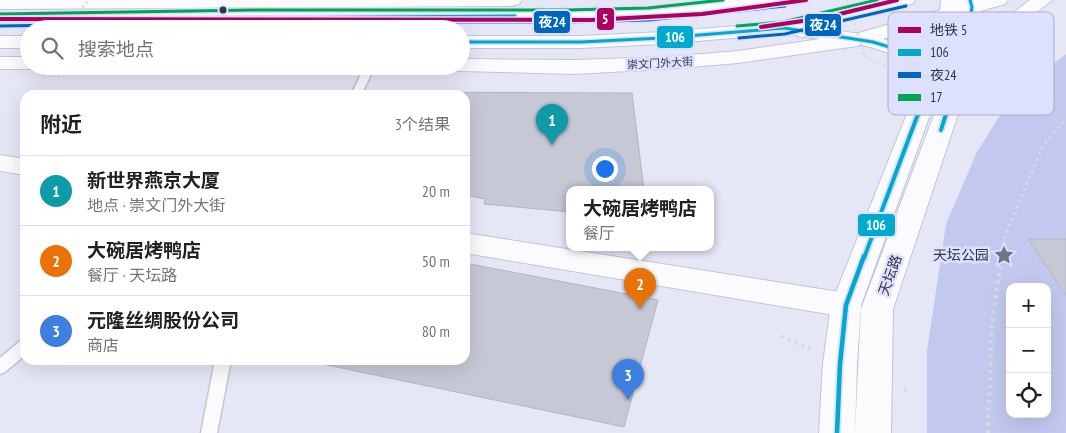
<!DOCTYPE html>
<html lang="zh">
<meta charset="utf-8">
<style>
:root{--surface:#fff;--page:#f6f6f6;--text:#202124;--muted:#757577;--line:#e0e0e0;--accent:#2563eb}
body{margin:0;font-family:"PT Sans Narrow","Noto Sans SC",sans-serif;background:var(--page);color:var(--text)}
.controls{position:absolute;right:15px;bottom:15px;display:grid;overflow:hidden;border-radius:10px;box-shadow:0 5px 20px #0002}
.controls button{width:45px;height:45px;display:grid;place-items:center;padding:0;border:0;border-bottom:1px solid var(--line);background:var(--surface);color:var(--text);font:25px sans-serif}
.you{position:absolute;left:604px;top:168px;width:18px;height:18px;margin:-12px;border:4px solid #fff;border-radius:50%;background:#1a73e8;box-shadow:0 0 0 8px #1a73e833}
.badge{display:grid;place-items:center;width:32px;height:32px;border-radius:50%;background:var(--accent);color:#fff;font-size:16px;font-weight:700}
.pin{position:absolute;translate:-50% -41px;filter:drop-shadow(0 1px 2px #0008)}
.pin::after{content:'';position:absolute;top:26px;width:18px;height:15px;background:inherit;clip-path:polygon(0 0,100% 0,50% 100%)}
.popup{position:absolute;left:566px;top:186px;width:148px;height:65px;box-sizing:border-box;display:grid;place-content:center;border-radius:10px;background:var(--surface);filter:drop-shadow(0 1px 4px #0005);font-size:16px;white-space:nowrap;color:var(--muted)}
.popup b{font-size:19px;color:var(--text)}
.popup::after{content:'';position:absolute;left:50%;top:100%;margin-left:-10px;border:10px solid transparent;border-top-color:var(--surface)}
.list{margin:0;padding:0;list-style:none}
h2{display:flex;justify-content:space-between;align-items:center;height:65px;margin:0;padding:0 20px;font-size:21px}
h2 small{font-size:16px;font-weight:400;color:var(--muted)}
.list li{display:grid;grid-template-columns:32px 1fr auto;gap:15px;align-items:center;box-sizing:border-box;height:70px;padding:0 20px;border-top:1px solid var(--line)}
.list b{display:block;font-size:19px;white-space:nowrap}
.list p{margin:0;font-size:16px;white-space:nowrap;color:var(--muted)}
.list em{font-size:16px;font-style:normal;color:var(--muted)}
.icon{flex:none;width:28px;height:28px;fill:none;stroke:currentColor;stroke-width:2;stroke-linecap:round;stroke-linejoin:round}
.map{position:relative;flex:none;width:1066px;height:433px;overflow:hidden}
.search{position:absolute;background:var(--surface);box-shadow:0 5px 20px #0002;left:20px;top:20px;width:450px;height:55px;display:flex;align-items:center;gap:12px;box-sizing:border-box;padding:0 18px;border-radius:28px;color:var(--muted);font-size:19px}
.panel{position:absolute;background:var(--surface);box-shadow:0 5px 20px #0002;left:20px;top:90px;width:450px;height:275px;border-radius:15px}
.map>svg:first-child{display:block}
.green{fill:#c3c8ef;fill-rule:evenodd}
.building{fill:#c6c8d5;stroke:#b5b6c4}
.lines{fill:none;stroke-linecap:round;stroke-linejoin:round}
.service-casing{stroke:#c3c5d3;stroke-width:3}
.minor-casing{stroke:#c3c5d3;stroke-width:2}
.tertiary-casing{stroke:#c3c5d3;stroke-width:2}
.primary-casing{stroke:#c3c5d3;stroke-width:2}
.path-far2{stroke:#d9dadf;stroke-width:2.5;stroke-dasharray:2 3;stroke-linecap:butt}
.path-far1{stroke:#d9dadf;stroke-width:3;stroke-dasharray:2.5 4;stroke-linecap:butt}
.path{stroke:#d9dadf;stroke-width:4;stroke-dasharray:3 4.5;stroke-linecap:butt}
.service{fill:#fbfbfe;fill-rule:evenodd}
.minor{fill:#fbfbfe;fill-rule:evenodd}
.tertiary{fill:#fbfbfe;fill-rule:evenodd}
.primary{fill:#fbfbfe;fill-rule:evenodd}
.path-bridge{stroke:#d9dadf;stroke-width:2.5;stroke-dasharray:2 3;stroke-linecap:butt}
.bus-1-far2-casing{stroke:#dee1fe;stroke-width:6}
.bus-1-far1-casing{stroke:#dee1fe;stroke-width:8}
.bus-1-casing{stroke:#dee1fe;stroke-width:8}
.bus-2-casing{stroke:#dee1fe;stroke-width:6}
.bus-3-casing{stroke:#dee1fe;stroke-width:6}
.bus-1-far2{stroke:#00a9ce;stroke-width:3}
.bus-1-far1{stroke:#00a9ce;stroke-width:4}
.bus-1{stroke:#00a9ce;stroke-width:4.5}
.bus-2{stroke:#0065bd;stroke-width:3}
.bus-3{stroke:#00a651;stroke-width:3}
.metro-1-casing{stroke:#dee1fe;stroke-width:7}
.metro-1{stroke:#ae005f;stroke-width:4}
.bus-dot{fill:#353645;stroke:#dee1fe;stroke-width:2}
.labels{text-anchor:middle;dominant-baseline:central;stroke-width:5;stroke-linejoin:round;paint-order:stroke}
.far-street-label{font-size:11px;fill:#353645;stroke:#dee1fe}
.poi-label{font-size:14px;fill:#353645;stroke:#dee1fe;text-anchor:end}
.street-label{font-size:14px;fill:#353645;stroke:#dee1fe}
.key{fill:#dee1fe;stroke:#abaec6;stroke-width:1}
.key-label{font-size:14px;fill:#353645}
.line-badge{stroke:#dee1fe;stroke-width:2}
.badge-label{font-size:14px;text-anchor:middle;font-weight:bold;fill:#fff}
</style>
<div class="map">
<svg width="1066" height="433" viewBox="0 0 1066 433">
<rect width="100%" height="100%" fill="#e5e7f7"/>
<path class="green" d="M1066 54V433H927V351L946 224 977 152 1012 96ZM1010 287H1047V414H1010Z"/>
<g class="building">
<polygon points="373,92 632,93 644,190 570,190 570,212 484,204 485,199 465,195 465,95 372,95"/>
<polygon points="1028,239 1066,239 1066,296"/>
<polygon points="465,263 658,300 624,427 303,360 465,360"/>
</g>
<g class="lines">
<defs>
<g id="service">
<polygon points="365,66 375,66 361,95 351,95"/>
<polygon points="25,339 25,355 5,372 0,374 0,358 20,341"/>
<polygon points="215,360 231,360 217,433 201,433"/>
</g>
<g id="minor">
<polygon points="0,155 25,159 25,175 0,171"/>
<polygon points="465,233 846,293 855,297 859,305 855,313 846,317 465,253"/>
</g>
<g id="tertiary">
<polygon points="0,0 522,0 519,4 512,6 0,9"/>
<polygon points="941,0 1008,0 1005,4 981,11 977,43 997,25 1030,0 1052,0 1011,33 973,69 893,309 891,433 855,433 861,309 952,67 961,17 958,17 944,76 861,305 857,364 855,433 819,433 823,364 831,305 922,76 937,24 857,46 738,63 666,69 574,74 461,71 453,70 451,66 461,66 461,59 574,60 666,57 738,51 855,34 940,10"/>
<polygon points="0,57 29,57 29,66 37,66 29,69 0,69"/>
</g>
<g id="primary">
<polygon points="728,0 794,0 791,4 784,6 648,20 566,22 252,22 0,26 0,14 252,10 566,10 648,8"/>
<path d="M880 0H915L912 4 815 27 873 36 906 46 941 71 944 76 941 81C920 86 908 64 892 55 872 43 823 40 798 36L790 33 662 44 581 48H461V36H581L662 32 784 22Z"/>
<rect x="0" y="36" width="29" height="12"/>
</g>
</defs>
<use href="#service" class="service-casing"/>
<use href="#minor" class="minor-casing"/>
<use href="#tertiary" class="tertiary-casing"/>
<use href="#primary" class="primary-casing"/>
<g class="path-far2">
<polyline points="43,76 64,76"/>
<polyline points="978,93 994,78"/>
</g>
<polyline class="path-far1" points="1002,258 1005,236 1043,145 1066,119"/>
<g class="path">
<polyline points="781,336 815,351"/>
<polyline points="904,389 911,391"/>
<polyline points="988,433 992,322 1002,256"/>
</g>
<use href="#service" class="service"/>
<use href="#minor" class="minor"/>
<use href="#tertiary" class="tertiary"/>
<use href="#primary" class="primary"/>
<g class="path-bridge">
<polyline points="847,0 865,57 969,102"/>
<polyline points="62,29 89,0"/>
</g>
<defs>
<g id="bus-1-far2">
<polyline points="0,20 515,16"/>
<polyline points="461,42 581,42 662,38 784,28 873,42 899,50 933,76 918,116"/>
<polyline points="946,116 963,67 972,7 970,0"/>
</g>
<g id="bus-1-far1">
<polyline points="941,130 946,114"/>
<polyline points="864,258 918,114"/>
</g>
<polyline id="bus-1" points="837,433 840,364 846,305 864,256"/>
<g id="bus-2">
<polyline points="0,26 252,22 566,22 648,20 785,6"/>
<polyline points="739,38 785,34 906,6"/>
</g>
<g id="bus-3">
<polyline points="0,14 252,10 566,10 648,8 723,0"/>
<polyline points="737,26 783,22 877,0"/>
</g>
</defs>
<use href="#bus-1-far2" class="bus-1-far2-casing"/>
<use href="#bus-1-far1" class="bus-1-far1-casing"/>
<use href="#bus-1" class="bus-1-casing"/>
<use href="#bus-2" class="bus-2-casing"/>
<use href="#bus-3" class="bus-3-casing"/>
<use href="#bus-1-far2" class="bus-1-far2"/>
<use href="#bus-1-far1" class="bus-1-far1"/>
<use href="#bus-1" class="bus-1"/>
<use href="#bus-2" class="bus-2"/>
<use href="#bus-3" class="bus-3"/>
<defs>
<g id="metro-1">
<polyline points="0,19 590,20 702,14 806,0"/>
<polyline points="761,27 823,18 897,0"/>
</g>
</defs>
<use href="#metro-1" class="metro-1-casing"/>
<use href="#metro-1" class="metro-1"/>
</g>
<defs>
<symbol id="sight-bare" viewBox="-9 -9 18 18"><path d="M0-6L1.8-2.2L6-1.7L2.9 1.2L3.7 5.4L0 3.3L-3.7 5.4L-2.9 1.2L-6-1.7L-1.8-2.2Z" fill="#737483" stroke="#dee1fe" stroke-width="2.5" paint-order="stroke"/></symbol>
</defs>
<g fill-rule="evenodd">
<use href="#sight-bare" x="990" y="241" width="28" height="28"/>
</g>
<circle class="bus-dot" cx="223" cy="10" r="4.5"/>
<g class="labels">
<g class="far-street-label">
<text transform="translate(660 63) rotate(-3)">崇文门外大街</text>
</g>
<g class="poi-label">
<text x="989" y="255">天坛公园</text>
</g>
<g class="street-label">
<text transform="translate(890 275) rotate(-70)">天坛路</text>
</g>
</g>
<rect x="888" y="12" width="166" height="103" rx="8" class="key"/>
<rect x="898" y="27" width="23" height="6" fill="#ae005f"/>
<rect x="898" y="49" width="23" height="7" fill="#00a9ce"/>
<rect x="898" y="72" width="23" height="6" fill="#0065bd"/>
<rect x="898" y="94" width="23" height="7" fill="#00a651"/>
<g class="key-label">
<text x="930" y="35">地铁 5</text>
<text x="930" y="57">106</text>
<text x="930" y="80">夜24</text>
<text x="930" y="102">17</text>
</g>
<g class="line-badge">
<rect x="596" y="7" width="19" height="24" rx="5" fill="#ae005f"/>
<rect x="533" y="10" width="38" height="24" rx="5" fill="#0065bd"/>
<rect x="804" y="13" width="38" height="24" rx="5" fill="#0065bd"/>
<rect x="656" y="25" width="38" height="24" rx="5" fill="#00a9ce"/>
<rect x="857" y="213" width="39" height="24" rx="5" fill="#00a9ce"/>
</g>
<g class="badge-label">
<text x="605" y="24">5</text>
<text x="552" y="27">夜24</text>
<text x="823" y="30">夜24</text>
<text x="675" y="42">106</text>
<text x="876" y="230">106</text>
</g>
</svg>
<div class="controls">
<button>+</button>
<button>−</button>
<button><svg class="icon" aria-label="locate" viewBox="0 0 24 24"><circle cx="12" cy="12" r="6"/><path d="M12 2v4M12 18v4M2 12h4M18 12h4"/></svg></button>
</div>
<div class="you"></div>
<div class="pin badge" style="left:552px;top:145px;background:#0f9aa8">1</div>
<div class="pin badge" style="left:640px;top:309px;background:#e8710a">2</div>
<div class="popup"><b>大碗居烤鸭店</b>餐厅</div>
<div class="pin badge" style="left:628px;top:400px;background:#3f7fe0">3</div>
<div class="search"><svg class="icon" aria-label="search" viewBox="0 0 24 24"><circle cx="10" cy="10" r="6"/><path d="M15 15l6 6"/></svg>搜索地点</div>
<section class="panel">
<h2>附近<small>3个结果</small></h2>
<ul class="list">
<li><span class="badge" style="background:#0f9aa8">1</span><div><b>新世界燕京大厦</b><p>地点 · 崇文门外大街</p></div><em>20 m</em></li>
<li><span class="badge" style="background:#e8710a">2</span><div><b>大碗居烤鸭店</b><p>餐厅 · 天坛路</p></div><em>50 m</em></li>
<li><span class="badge" style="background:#3f7fe0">3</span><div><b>元隆丝绸股份公司</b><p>商店</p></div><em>80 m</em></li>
</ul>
</section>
</div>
